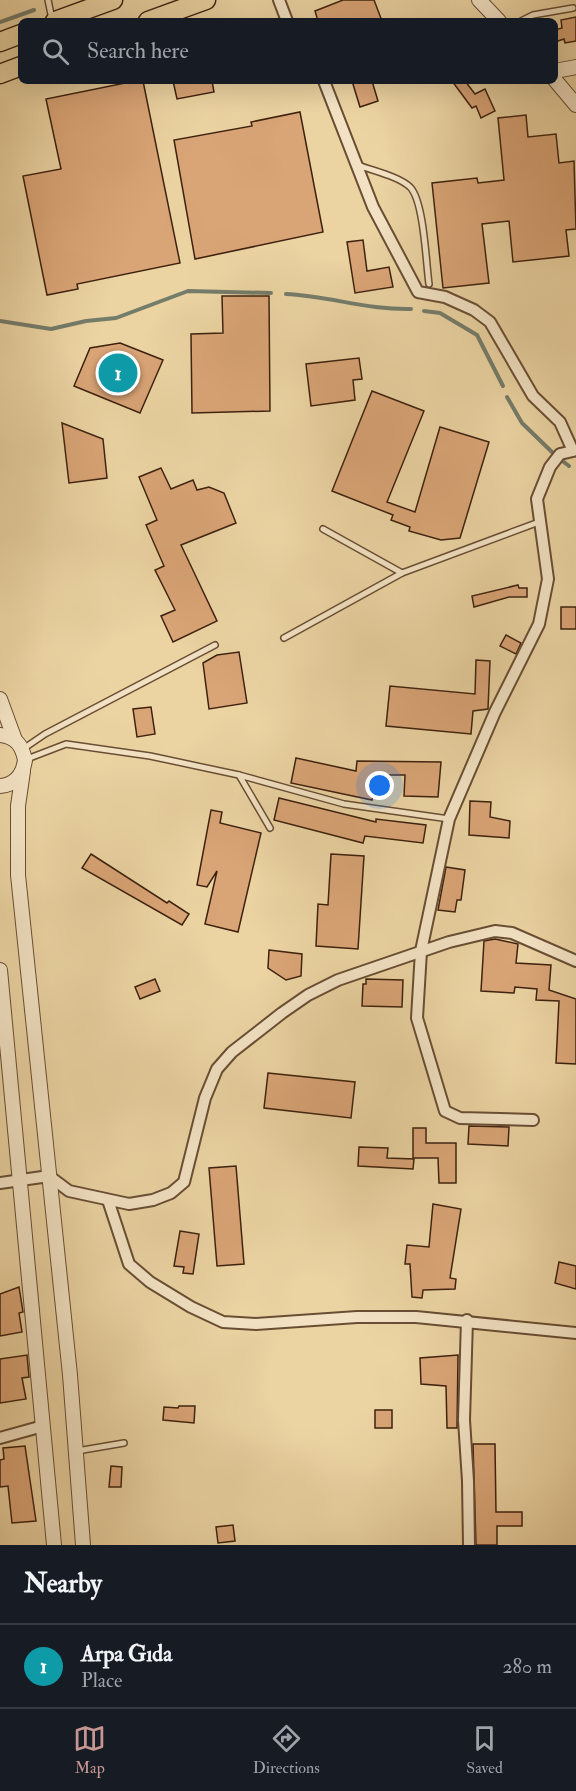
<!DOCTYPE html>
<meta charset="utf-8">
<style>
:root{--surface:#171b24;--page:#20242c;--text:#f1f3f6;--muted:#9ea1a6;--line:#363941;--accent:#c59692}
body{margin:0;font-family:"IM FELL Double Pica",serif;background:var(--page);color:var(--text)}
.you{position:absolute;left:380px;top:786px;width:21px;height:21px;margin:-15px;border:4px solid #fff;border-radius:50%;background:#1a73e8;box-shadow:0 0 0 9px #1a73e833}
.badge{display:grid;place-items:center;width:39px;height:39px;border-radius:50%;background:var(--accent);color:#fff;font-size:20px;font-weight:700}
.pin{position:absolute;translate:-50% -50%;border:3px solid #fff;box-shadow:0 2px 6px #0006}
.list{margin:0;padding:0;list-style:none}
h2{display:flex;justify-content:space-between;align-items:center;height:78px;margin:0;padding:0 24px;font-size:26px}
h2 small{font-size:20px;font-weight:400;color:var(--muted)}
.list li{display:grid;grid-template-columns:39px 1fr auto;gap:18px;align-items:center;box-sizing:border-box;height:84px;padding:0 24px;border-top:2px solid var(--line)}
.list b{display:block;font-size:22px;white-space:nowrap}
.list p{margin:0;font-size:20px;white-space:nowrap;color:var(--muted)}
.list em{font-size:20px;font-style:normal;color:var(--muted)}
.icon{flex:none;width:33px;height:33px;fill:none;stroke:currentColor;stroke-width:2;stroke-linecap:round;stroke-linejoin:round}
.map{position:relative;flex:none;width:576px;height:1545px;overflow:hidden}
.search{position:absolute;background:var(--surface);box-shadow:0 6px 24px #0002;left:18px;right:18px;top:18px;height:66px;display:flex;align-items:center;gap:15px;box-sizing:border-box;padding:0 21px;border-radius:9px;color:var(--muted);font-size:22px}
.sheet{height:162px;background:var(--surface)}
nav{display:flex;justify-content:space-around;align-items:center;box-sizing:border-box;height:84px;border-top:2px solid var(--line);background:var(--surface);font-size:16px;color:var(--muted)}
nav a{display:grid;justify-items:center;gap:3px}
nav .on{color:var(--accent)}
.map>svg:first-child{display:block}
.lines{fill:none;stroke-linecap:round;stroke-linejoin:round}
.stream{stroke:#747c6a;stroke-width:4}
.building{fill:#d9a476;stroke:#3e220f;stroke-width:1.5}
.service-casing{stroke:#694e34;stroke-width:8}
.minor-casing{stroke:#694e34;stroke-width:14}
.tertiary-casing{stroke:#694e34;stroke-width:16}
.primary-casing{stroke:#3e220f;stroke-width:21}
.service{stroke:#f2e2c3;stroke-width:5}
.minor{stroke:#f2e2c3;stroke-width:10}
.tertiary{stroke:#f2e2c3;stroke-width:14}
.primary{stroke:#ebd3a2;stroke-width:18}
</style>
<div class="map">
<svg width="576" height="1545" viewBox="0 0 576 1545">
<rect width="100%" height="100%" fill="#ebd3a2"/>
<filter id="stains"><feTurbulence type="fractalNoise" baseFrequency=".00333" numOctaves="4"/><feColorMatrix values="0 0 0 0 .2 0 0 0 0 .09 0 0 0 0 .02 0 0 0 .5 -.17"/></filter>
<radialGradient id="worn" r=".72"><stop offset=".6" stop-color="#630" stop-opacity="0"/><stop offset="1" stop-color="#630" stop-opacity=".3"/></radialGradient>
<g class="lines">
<g class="stream">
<polyline points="0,22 34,10"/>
<path d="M286 294C328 296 368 310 411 309"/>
<polyline points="424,311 440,313 477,335 503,386"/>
<polyline points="0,321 51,329 86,321 116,318 188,291 271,293"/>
<polyline points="507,397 522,423 552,452"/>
<polyline points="560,459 569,466"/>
</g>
</g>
<g class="building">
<polygon points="343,0 374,0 382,21 318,21 315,11"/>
<polygon points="576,17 576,41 565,43 564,39 555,42 555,30 562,28 561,20"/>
<polygon points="135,81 143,81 180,263 77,284 78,289 47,295 23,176 61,169 46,99"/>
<polygon points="173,81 212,81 214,92 177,99"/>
<polygon points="352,81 372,81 378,101 360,107"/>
<polygon points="452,81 465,81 475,94 485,89 495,111 481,118 476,106 472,108"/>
<polygon points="300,112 323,232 195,259 174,140 252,126 251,122"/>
<polygon points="526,115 528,137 556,134 559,163 574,161 576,229 566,230 569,256 513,262 509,221 482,224 489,283 443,288 432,183 477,178 478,183 504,180 498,118"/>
<polygon points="363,240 367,271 389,267 393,287 355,293 347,242"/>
<polygon points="222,296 269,296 270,411 192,413 191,334 223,333"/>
<polygon points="120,343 163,360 140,413 74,386 90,348"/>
<polygon points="359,358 362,379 353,380 355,400 311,406 306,364"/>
<polygon points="372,391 424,411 387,502 415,512 440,427 489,442 460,538 441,540 409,531 410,527 391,520 393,515 332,491"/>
<polygon points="62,423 103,439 107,478 69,483"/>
<polygon points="161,468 171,489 193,480 197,490 209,487 224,493 236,523 181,545 217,621 173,642 161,616 175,610 155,570 164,566 146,525 157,520 139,477"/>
<polygon points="518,585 519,588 527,588 527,597 509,597 474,607 472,596"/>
<rect x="561" y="607" width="15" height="22"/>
<polygon points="506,635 521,643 516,654 500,646"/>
<polygon points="239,652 247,703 209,709 203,663 217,655"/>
<polygon points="476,660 490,661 488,709 473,711 471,734 386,726 390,686 475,694"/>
<polygon points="151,707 155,734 137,737 133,709"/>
<polygon points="296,758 356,771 357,761 441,762 438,797 404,796 405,775 377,775 372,800 291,783"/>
<polygon points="279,798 376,822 376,819 426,825 423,843 365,836 363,843 274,820"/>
<polygon points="470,801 491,802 490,817 510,821 509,838 469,835"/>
<polygon points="211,810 222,812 220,823 261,833 238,932 205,924 217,871 207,887 197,885"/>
<polygon points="91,854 167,903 169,901 189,914 182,925 82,868"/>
<polygon points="331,854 364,856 358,949 316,946 318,904 328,905"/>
<polygon points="446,867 465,870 461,900 457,900 455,912 438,910"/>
<polygon points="495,939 518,944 516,963 551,965 549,990 576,999 576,1064 556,1063 559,1001 536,1000 537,989 515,987 514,993 481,991 484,941"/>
<polygon points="269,950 302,954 301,976 286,980 268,968"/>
<polygon points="155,979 160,991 140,999 135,987"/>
<polygon points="366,979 403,980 402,1007 362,1006 363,984 366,984"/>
<polygon points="268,1073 355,1082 351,1118 264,1108"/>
<polygon points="469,1126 509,1127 508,1146 468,1144"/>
<polygon points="413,1128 426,1128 426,1143 456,1143 456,1183 439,1183 438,1158 413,1158"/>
<polygon points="359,1147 388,1148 387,1158 414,1159 413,1169 358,1166"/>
<polygon points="236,1166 244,1264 217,1266 209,1168"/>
<polygon points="433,1204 461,1209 450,1278 456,1279 455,1289 423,1290 422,1298 412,1297 410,1264 405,1264 407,1245 429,1247"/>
<polygon points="180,1231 199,1234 193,1274 183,1273 184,1267 174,1266"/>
<polygon points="559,1262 576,1266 576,1289 555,1283"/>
<polygon points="19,1287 23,1312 19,1313 22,1332 0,1336 0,1294"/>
<polygon points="27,1355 29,1377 22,1378 26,1399 0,1403 0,1359"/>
<polygon points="458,1355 457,1428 447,1428 446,1386 421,1384 420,1358"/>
<polygon points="179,1406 195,1406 194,1423 163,1420 164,1407 178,1408"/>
<rect x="375" y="1410" width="17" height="18"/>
<polygon points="473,1444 495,1444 496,1512 522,1512 522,1526 497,1526 497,1545 476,1545"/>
<polygon points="25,1446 36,1521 12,1523 8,1486 0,1487 0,1460 4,1459 3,1448"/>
<polygon points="111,1466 122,1467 121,1487 109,1487"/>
<polygon points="233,1525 235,1541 218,1543 216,1527"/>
</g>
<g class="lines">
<defs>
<g id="service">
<polyline points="48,0 52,19"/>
<polyline points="521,21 533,15 573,8"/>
<path d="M358 165C373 171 398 176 410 187 424 201 426 263 429 284"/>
<polyline points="323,529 402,573 539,522"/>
<polyline points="284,638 402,573"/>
<polyline points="23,749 45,734 215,645"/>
<polyline points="27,759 66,744 150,756 239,775 270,828"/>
<polyline points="239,775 344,804 449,819"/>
<polyline points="77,1451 124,1443"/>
</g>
<g id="minor">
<polyline points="279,0 287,21"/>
<polyline points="324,81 373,207 418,292 445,297 474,310 490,322 533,396 560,422 573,451 560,454 550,467 537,499 548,579 539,624 495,712 449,819 421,951 417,1018 445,1111 460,1118 533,1120"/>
<polyline points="0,1183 49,1176 69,1191 129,1204 153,1200 171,1193 184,1182 205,1098 217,1069 232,1052 282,1013 308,995 338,980 449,942 495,931 512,933 576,961"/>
<polyline points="108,1200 129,1264 150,1282 191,1307 223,1322 256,1324 357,1317 416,1317 576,1333"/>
<polyline points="467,1320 464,1420 468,1481 469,1545"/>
<polyline points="0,1438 43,1426"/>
</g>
<g id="tertiary">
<polyline points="479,0 499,21"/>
<polyline points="555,71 576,67"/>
<polyline points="555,80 576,105"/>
<polyline points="0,699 15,740"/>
<path d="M0 735C16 737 22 745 25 760 23 774 16 785 0 786"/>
<polyline points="23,771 18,806 18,875 70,1375 83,1545"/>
<polyline points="0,970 54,1545"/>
</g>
<g id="primary">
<polyline points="55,21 113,0"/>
<polyline points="148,21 206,0"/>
<polyline points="0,42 21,34"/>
<polyline points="0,74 21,66"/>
</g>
</defs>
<use href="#service" class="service-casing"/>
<use href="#minor" class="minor-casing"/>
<use href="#tertiary" class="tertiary-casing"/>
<use href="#primary" class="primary-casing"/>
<use href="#service" class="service"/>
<use href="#minor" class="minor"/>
<use href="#tertiary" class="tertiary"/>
<use href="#primary" class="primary"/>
</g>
<rect width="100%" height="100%" filter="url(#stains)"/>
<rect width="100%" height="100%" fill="url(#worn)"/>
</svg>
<div class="you"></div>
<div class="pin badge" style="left:118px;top:373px;background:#0f9aa8">1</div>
<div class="search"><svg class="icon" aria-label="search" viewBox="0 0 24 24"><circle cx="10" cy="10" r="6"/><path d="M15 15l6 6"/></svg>Search here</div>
</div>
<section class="sheet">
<h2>Nearby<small></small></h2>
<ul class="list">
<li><span class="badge" style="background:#0f9aa8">1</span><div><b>Arpa Gıda</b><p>Place</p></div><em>280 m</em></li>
</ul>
</section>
<nav>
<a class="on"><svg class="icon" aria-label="map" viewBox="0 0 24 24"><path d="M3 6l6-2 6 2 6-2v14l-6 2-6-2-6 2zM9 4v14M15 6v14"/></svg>Map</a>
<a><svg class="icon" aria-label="directions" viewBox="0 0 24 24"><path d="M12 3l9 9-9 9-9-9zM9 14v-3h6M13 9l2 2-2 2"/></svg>Directions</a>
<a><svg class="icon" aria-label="saved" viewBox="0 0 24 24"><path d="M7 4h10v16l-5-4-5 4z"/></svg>Saved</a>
</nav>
